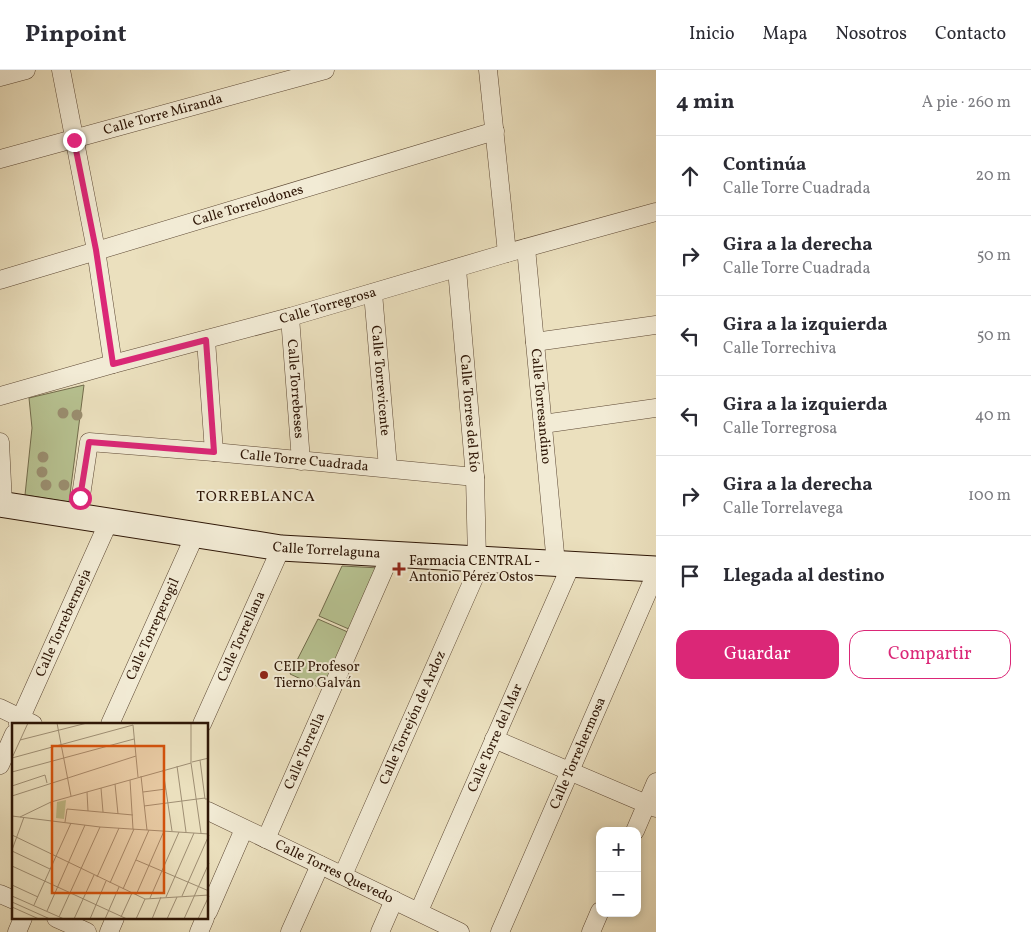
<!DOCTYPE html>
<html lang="es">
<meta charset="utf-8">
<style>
:root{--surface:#fff;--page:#f7f7f7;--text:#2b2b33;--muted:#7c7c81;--line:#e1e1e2;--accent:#db2777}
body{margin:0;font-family:Vollkorn,serif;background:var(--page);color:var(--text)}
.controls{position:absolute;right:15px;bottom:15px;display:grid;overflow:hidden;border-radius:10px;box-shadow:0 2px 8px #0003}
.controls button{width:45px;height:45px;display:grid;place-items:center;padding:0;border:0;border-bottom:1px solid var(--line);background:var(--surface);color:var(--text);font:25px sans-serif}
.stop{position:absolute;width:15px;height:15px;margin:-11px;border:4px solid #db2777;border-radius:50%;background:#fff}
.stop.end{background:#db2777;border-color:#fff;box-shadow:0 1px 5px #0008}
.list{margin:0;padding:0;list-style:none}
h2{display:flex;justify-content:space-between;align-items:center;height:65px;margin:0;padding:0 20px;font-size:21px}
h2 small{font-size:16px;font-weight:400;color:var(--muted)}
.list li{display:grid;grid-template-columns:32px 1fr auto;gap:15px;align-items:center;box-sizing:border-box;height:80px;padding:0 20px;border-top:1px solid var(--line)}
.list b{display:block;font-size:19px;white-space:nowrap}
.list p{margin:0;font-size:16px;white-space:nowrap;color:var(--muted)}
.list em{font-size:16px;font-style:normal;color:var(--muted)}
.actions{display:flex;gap:10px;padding:15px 20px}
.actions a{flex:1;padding:11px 0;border:1px solid var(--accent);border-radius:15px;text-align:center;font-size:18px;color:var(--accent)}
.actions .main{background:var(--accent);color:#fff}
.icon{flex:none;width:28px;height:28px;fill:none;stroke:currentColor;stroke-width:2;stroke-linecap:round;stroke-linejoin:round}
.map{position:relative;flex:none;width:656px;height:862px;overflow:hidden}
header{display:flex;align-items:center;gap:30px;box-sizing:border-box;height:70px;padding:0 25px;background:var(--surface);border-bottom:1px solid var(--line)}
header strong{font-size:24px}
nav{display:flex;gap:28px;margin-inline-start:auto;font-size:18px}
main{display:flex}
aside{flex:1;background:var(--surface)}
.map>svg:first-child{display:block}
.green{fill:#b7c291;stroke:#726c4c}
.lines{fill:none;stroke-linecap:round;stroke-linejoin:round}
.street-casing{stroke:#5d4834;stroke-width:19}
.secondary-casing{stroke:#2e1606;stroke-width:27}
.street{stroke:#f2ebd5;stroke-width:18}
.secondary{stroke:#f2ebd5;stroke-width:25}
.tree{fill:#9a8e70}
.route{stroke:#db2777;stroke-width:6}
.poi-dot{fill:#8f2418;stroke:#f2ebd5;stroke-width:2}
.labels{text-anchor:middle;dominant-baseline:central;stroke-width:4;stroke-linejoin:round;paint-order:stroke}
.street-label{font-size:14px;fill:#2e1606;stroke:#f2ebd5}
.poi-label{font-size:14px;fill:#2e1606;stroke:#f2ebd5;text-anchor:start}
.neighbourhood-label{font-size:15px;letter-spacing:1px;fill:#2e1606;stroke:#f2ebd5}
.inset-road{fill:none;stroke:#9f8f74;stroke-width:1}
.view{fill:#d5520b;fill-opacity:0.15;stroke:#d5520b;stroke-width:2.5}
.inset-edge{fill:none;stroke:#2e1606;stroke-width:2.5}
</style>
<header>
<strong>Pinpoint</strong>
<nav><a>Inicio</a><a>Mapa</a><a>Nosotros</a><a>Contacto</a></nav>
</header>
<main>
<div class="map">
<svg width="656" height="862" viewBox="0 0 656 862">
<rect width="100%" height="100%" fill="#ebe0be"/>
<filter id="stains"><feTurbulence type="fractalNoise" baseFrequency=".004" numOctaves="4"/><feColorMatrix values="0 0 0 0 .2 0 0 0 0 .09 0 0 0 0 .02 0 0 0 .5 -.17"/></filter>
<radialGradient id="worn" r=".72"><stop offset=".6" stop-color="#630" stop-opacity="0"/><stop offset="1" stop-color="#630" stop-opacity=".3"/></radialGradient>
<g class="green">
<polygon points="84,315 69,432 25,425 32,358 29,328"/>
<polygon points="342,496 380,498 351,560 319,546"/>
<polygon points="318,549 350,563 325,620 290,604"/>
</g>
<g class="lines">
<defs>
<g id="street">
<polyline points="61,0 96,180 113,294"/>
<polyline points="488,0 507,183"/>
<polyline points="0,7 26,0"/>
<path id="s1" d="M0 89 325 0"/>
<path id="s2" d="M526 178 556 494"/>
<path id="s3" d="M457 199 475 407 477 489"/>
<path id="s4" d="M0 210 495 61"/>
<path id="s5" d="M373 223 388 398"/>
<path id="s6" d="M290 247 301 391"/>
<polyline points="206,270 214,382"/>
<polyline points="535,272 656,255"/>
<path id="s7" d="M0 326 113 294 290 247 507 183 656 142"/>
<polyline points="543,354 656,338"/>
<polyline points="0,372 3,434"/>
<path id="s8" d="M78 446 89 372 214 382 475 407"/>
<polyline points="0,638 33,654"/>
<path id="s9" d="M18 654 109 451"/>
<path id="s10" d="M110 654 195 465"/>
<path id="s11" d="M202 654 281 478"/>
<polyline points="494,669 656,738"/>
<polyline points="0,695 14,664"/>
<path id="s12" d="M208 741 460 862"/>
<polyline points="635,761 656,712"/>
<path id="s13" d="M266 769 391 484"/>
<path id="s14" d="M343 805 482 490"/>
<polyline points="0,824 14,830"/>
<path id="s15" d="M419 841 571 495"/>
<polyline points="208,842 244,759"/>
<polyline points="56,848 87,862"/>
<polyline points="17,862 23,848"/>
<polyline points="109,862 115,848"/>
<polyline points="199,862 205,848"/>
<polyline points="290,862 320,795"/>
<polyline points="380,862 394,830"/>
<path id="s16" d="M500 862 656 503"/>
<polyline points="591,862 600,841"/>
</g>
<g id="secondary">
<path id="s17" d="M0 434 281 478 656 499"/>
</g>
</defs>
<use href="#street" class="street-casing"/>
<use href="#secondary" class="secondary-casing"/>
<use href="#street" class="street"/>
<use href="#secondary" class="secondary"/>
</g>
<g class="tree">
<circle cx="63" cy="343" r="5.5"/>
<circle cx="77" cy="345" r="5.5"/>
<circle cx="43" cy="387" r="5.5"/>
<circle cx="42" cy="402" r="5.5"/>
<circle cx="46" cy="415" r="5.5"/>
<circle cx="64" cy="415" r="5.5"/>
</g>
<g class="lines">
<polyline class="route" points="74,70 96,180 113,294 206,270 214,382 89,372 80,428"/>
</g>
<g class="poi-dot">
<path d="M396.5 491.5h5v5h5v5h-5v5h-5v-5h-5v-5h5z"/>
<circle cx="264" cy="605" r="5"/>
</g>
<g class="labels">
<g class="street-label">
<text stroke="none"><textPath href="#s1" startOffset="169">Calle Torre Miranda</textPath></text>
<text stroke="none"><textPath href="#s4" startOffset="259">Calle Torrelodones</textPath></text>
<text stroke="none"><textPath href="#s7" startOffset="340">Calle Torregrosa</textPath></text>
<text stroke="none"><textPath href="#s5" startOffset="88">Calle Torrevicente</textPath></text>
<text stroke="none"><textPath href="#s6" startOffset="72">Calle Torrebeses</textPath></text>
<text stroke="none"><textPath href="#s2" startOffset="159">Calle Torresandino</textPath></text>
<text stroke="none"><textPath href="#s3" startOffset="145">Calle Torres del Río</textPath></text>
<text stroke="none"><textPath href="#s8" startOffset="291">Calle Torre Cuadrada</textPath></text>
<text stroke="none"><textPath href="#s17" startOffset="330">Calle Torrelaguna</textPath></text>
<text stroke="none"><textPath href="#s9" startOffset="111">Calle Torrebermeja</textPath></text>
<text stroke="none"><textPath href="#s10" startOffset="104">Calle Torreperogil</textPath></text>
<text stroke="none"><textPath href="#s11" startOffset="96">Calle Torrellana</textPath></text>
<text stroke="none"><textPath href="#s14" startOffset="172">Calle Torrejón de Ardoz</textPath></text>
<text stroke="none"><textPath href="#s15" startOffset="189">Calle Torre del Mar</textPath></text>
<text stroke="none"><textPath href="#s13" startOffset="96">Calle Torrella</textPath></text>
<text stroke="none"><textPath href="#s16" startOffset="195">Calle Torrehermosa</textPath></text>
<text stroke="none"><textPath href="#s12" startOffset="140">Calle Torres Quevedo</textPath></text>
</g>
<g class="poi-label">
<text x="409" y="491">Farmacia CENTRAL -<tspan x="409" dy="16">Antonio Pérez Ostos</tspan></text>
<text x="274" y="597">CEIP Profesor<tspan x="274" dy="16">Tierno Galván</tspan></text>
</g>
<g class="neighbourhood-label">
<text x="256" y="427">TORREBLANCA</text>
</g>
</g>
<g transform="translate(12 653)">
<rect width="196" height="196" fill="#ebe0be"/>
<path d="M54 77 52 96 44 95 45 79Z" fill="#b7c291"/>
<path class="inset-road" d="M45 0 59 73M179 0V40L189 110M121 2 126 54M8 17 75 0M0 35 121 2M0 35 16 0M188 37 193 76H197M180 39 197 35M165 43 174 109M151 47 160 108M0 49 122 16M129 53 135 107M118 57 121 106M103 61 106 91M0 63 33 52 35 60M89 65 91 89M75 69 76 88M131 69 154 66M0 73 124 33M39 79 40 97M132 83 193 75M0 93 88 104 197 111M8 94 39 79 179 40M53 99 55 86 121 92M0 112 133 176 197 172M0 127 12 94M0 128 38 146M124 137 197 168M0 143 115 196M85 154 107 105M98 160 122 106M0 162 26 174M111 166 137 107M124 172 152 108M0 173 52 196M170 173 197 112M154 174 182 110M138 175 167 109M0 179 38 196M22 182 59 100M0 184 27 196M35 188 73 102M47 194 88 104M109 194 120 170M62 196 82 152M78 196 94 158M93 196 107 164M124 196 133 176M140 196 149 174M155 196 165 174M172 196 197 140M186 196 197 173"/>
<path class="view" d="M40 23H152V170H40Z"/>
<rect width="196" height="196" class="inset-edge"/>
</g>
<rect width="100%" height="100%" filter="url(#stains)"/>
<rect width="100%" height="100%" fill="url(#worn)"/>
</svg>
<div class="controls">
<button>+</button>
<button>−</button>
</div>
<div class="stop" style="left:80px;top:428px"></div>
<div class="stop end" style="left:74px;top:70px"></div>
</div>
<aside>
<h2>4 min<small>A pie · 260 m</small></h2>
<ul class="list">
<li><svg class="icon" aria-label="ahead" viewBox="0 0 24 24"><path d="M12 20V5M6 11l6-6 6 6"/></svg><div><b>Continúa</b><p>Calle Torre Cuadrada</p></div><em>20 m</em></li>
<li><svg class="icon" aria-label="right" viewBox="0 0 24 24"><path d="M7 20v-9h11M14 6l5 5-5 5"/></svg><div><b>Gira a la derecha</b><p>Calle Torre Cuadrada</p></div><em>50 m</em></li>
<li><svg class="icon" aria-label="left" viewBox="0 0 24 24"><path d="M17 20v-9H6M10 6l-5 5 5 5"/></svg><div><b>Gira a la izquierda</b><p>Calle Torrechiva</p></div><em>50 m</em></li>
<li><svg class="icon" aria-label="left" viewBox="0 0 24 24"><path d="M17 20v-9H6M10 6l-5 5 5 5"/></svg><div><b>Gira a la izquierda</b><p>Calle Torregrosa</p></div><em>40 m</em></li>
<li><svg class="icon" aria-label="right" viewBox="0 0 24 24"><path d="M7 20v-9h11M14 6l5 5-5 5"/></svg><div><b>Gira a la derecha</b><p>Calle Torrelavega</p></div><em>100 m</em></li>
<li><svg class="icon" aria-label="arrive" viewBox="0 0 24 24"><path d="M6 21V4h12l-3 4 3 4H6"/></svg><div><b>Llegada al destino</b></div></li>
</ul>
<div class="actions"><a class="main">Guardar</a><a>Compartir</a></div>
</aside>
</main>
